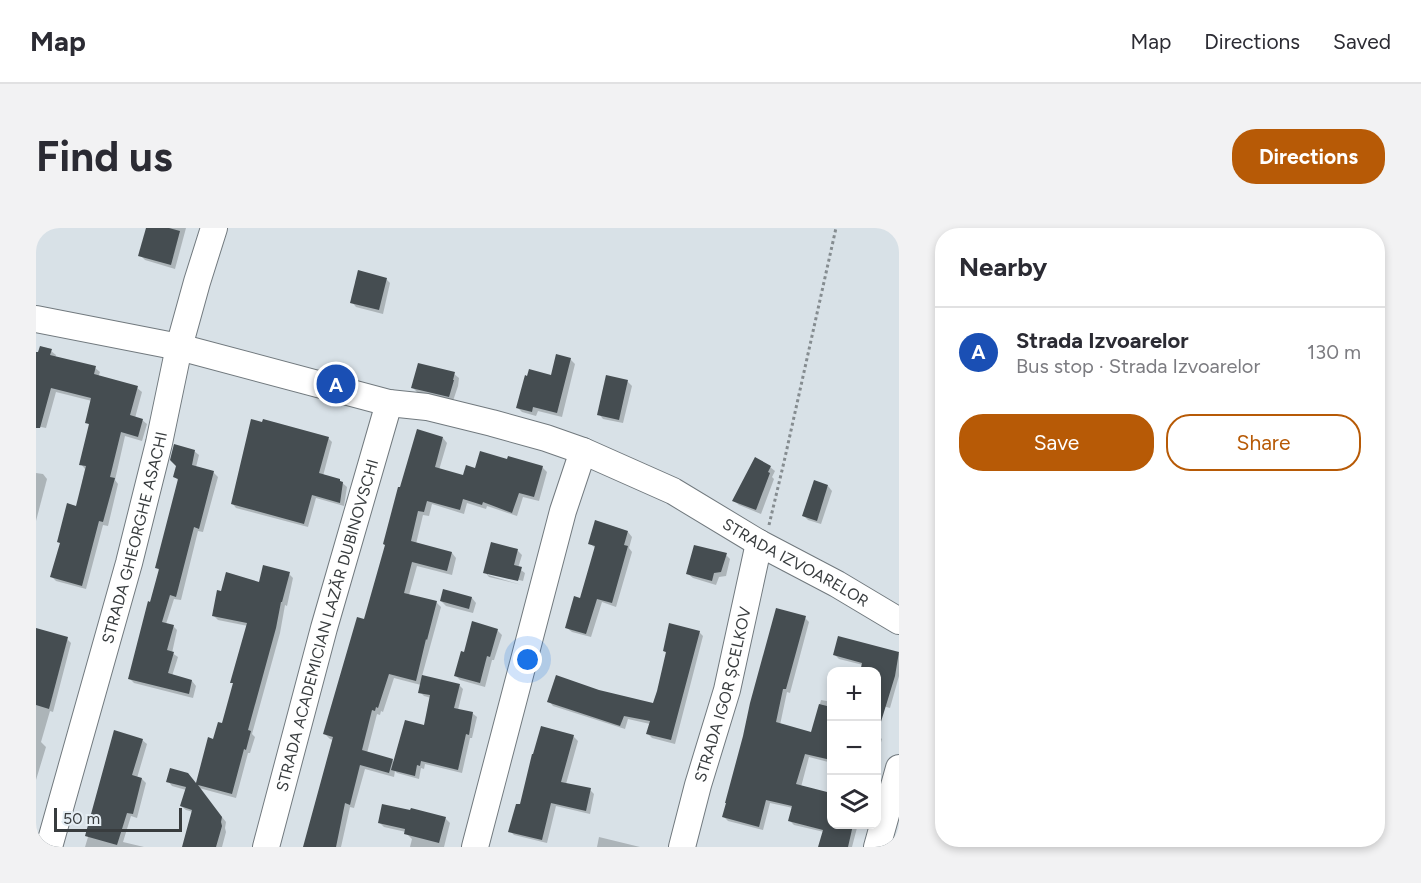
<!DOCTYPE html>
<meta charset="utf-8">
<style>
:root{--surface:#fff;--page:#f2f2f3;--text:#2b2b33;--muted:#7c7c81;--line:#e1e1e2;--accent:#b75a06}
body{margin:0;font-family:Figtree,sans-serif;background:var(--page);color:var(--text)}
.controls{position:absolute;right:18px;bottom:18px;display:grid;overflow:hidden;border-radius:12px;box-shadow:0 3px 9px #0003}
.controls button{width:54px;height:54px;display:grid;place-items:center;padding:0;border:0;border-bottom:2px solid var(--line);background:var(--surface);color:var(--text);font:30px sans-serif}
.scale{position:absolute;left:18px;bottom:15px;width:128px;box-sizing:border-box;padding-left:6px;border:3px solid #383c3e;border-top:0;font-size:16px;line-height:21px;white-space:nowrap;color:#383c3e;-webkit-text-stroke:4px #e5eef4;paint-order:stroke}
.you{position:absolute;left:492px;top:432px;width:21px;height:21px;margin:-15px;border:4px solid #fff;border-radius:50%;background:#1a73e8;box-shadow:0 0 0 9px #1a73e833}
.badge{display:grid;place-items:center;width:39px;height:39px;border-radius:50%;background:var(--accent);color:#fff;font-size:20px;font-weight:700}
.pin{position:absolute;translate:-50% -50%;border:3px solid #fff;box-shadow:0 2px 6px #0006}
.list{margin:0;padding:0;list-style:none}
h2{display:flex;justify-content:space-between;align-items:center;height:78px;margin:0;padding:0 24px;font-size:26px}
h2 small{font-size:20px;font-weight:400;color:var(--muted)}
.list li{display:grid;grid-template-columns:39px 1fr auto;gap:18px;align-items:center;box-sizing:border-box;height:90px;padding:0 24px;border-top:2px solid var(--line)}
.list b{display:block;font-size:22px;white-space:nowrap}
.list p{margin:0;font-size:20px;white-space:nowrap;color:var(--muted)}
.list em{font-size:20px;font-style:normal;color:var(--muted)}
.actions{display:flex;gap:12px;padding:18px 24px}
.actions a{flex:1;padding:14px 0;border:2px solid var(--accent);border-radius:24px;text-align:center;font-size:21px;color:var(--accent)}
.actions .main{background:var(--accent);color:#fff}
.icon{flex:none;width:33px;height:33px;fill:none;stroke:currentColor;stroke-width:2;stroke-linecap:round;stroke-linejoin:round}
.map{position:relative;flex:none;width:863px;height:619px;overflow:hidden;border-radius:24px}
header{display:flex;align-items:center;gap:36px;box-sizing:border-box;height:84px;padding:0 30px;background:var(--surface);border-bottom:2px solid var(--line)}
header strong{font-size:28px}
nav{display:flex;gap:33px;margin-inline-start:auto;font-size:21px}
.intro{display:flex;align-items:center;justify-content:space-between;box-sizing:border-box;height:144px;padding:0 36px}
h1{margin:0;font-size:42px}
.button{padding:15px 27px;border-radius:24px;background:var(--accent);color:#fff;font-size:21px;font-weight:700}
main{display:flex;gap:36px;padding:0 36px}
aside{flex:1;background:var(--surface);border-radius:24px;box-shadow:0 3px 9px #0003}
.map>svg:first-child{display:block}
.shadow{fill:#0003;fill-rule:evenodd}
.building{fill:#454d51}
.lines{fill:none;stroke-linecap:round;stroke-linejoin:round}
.minor-casing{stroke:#71797e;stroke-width:28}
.path{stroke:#858c90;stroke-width:3;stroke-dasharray:3 3;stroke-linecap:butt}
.minor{stroke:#fff;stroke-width:26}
.labels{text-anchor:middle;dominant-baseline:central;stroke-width:6;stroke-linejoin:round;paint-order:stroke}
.street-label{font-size:16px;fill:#383c3e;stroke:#e5eef4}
</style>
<header>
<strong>Map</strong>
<nav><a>Map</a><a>Directions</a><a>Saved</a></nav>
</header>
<div class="intro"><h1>Find us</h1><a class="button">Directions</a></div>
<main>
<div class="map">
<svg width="863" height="619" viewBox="0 0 863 619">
<rect width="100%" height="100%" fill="#d8e1e7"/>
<g class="shadow">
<polygon points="112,0 150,0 139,41 109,32 104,27"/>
<polygon points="350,51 354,55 347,86 320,79 316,74"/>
<polygon points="15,123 20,127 19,130 59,140 64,144 62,149 101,160 106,164 99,190 106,192 111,196 106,213 89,208 79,252 82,256 72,298 67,297 50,361 20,353 16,349 41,280 49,241 45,236 54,198 51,194 56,173 20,164 10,200 0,198 0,132"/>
<polygon points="534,131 539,136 526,189 502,183 500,188 486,184 481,179"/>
<polygon points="418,146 423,150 422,158 417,173 382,165 377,160"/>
<polygon points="591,153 596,158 587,195 567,191 563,186"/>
<polygon points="292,210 296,214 287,248 303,252 311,259 308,278 280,270 272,299 200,280 196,275"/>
<path d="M407 210 411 215 403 242 428 249 440 242 472 232 506 239 511 244 503 273 487 269 481 288 451 278 450 281 431 275 428 286 396 276 393 288 387 287 380 316 416 325 420 330 416 347 381 338 373 367 400 374 405 379 386 448 423 457 427 461 422 482 436 485 441 489 436 510H434L426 545 389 536 388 541 385 540 383 551 361 545 359 543 358 549 329 541 318 580 314 579 305 619H268L297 512 294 511 289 506 329 393 365 261ZM358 450 385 457 384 464 388 468 395 470 389 499 359 535 356 532 331 525 341 486 344 487 345 483 347 484Z"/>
<polygon points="158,223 163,227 160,239 177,244 182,249 167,304 162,303 145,372 138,371 130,396 137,398 141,402 136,425 142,429 136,448 156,453 160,458 157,470 98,455 94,451 124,343 121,340 143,253 139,249"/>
<polygon points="734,239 739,243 736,249 738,251 725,286 703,277 698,273"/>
<polygon points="0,245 7,246 11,251 0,293"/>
<polygon points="792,258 796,263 785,296 772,292 768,288"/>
<polygon points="592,304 596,309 593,320 596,324 580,379 566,374 555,409 536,404 531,400 545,372 559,320 554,315"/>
<polygon points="481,322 486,327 482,340 489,345 487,353 452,344 452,347 486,357 453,349 449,344"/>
<polygon points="690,327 694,331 690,348 683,349 680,357 657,350 652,346"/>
<polygon points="253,346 257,350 251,378 249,377 244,405 216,506 219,509 214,525 212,525 200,570 163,560 190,594 189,600 190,604 186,619 147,619 157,584 150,582 145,578 150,562 136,558 132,553 161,557 178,512 187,496 198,457 196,454 212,398 182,392 177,387 224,355"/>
<polygon points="436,370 440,375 437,385 410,378 405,373"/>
<polygon points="769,390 773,394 754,465 751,464 744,497 776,506 785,472 796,474 796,535 773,529 765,559 792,566 796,553 796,596 822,596 816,619 783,619 788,604 758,597 754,593 757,580 734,575 727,602 692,593 688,589"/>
<polygon points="0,401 31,411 35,415 17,484 14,483 5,514 10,519 0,552"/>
<polygon points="461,402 466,407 458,432 456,432 449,459 424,452 420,448 429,426"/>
<polygon points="663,404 667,408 639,516 616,510 612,506 614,496 592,491 589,501 517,478 513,473 562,463 618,477 632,426 628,423"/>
<polygon points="803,410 863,426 863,448 854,480 840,476 840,443 827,437 803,431 799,427"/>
<polygon points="840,506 846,511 840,532"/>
<polygon points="537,508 542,513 530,556 554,562 558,566 554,586 520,578 511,615 478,607 474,603 486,578"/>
<polygon points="106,512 111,516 101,550 106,551 110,555 101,590 95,588 87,614 108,619 49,619 52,609"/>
<polygon points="409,590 414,595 408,619 374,619 376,611 370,605 370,604 348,599 343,594"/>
<polygon points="563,609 604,619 561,619"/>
</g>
<g class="building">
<polygon points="110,0 133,0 144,3 135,37 102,28"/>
<polygon points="322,42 351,50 343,82 314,75"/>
<polygon points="4,118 16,121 14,127 60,138 58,146 102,158 94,187 107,191 102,209 85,204 74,249 79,250 67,294 63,293 46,358 14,349 24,315 21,314 31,275 40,278 50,238 43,237 53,196 49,195 55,170 15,160 4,200 0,200 0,124 2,124"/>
<polygon points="520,126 535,130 521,185 497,179 496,184 480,180 489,147 491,148 493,141 515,147"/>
<polygon points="382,135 419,144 417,152 418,152 413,169 375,160"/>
<polygon points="570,147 592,152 583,192 561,187"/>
<polygon points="215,191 226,194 227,191 293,209 283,245 304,251 304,253 307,254 304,275 276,267 268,296 195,276"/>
<polygon points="381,201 407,209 399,239 427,247 430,237 439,240 444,223 471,231 472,228 507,238 498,269 483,265 476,285 447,274 446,277 427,271 424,282 391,273 388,284 382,283 375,313 416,324 411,343 376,334 368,365 401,373 391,412 390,411 380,453 353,446 342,480 340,479 339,483 336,482 326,522 357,531 353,545 324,537 314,577 309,575 300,619 267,619 297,509 287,506 321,389 328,391 349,317 347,316 362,259 364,259"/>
<polygon points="138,216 159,222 156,237 178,243 163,301 158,299 140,369 134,367 126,394 138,397 131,422 138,424 132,445 156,452 153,466 92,451 112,373 114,374 123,341 119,340 142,251 137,249 140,238 134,232"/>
<polygon points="719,229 735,238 732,244 734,245 720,282 696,273"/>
<polygon points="778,252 792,257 781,293 766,288"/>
<polygon points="559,292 592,303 588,317 592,318 576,375 561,371 550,406 529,400 538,368 544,370 559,318 552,316"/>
<polygon points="455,314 482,321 478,337 486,339 482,353 447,345"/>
<polygon points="658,317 691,325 685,344 678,345 676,353 650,346"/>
<polygon points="227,337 254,344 246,374 245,374 240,400 212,502 215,503 210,522 208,521 196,566 162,557 186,589 185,594 186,598 180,619 146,619 156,582 144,578 150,559 130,554 134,540 152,545 160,555 172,509 177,511 182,494 186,495 197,455 194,455 211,395 176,388 181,362 185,363 190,344 223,354"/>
<polygon points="407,361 436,369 433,381 404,373"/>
<polygon points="740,380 770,388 750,461 747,461 740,494 775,504 783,476 795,479 795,532 769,526 760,556 795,565 795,597 817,597 812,619 782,619 787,602 752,593 756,578 730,572 723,599 686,589 690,575 689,575 707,508 714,475"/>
<polygon points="436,393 462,401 454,429 451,428 444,455 418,448 425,423 428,424"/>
<polygon points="633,395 664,403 635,512 610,506 614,493 588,488 584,498 511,474 520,447 563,462 617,475 621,463 630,424 627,423"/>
<polygon points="0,400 32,409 13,481 0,477"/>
<polygon points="802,408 863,424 859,448 844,497 840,497 840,444 824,444 826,435 797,427"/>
<polygon points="386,447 424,456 418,480 437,484 433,507 430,506 422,542 385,533 384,538 381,537 379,548 355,542 369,492 388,497 394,467 382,465"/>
<polygon points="505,498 538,507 525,554 555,560 550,583 515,575 506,612 472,604 480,576 484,576 496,526 497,526"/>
<polygon points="78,502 107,511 96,547 106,550 97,586 91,585 81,617 49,608"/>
<polygon points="346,576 374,582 375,580 410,589 403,615 368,606 369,601 342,595"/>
</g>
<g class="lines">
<defs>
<g id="minor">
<path id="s1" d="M0 91 143 119 353 175 391 179 456 195 510 210 547 223 637 263 723 315 801 356 863 393"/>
<path id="s2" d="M13 619 93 335 123 215 143 119 161 54 178 0"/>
<path id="s3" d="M230 619 288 400 353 175"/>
<polyline points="439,619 527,283 547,223"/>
<path id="s4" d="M646 619 662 557 691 462 723 315"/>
<polyline points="841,619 863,540"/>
</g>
</defs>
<use href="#minor" class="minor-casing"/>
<polyline class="path" points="733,297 748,234 800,0"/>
<use href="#minor" class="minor"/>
</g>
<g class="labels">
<g class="street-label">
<text stroke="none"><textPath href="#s2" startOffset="321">STRADA GHEORGHE ASACHI</textPath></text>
<text stroke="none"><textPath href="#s1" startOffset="804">STRADA IZVOARELOR</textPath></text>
<text stroke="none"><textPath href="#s3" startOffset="230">STRADA ACADEMICIAN LAZĂR DUBINOVSCHI</textPath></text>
<text stroke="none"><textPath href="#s4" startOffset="158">STRADA IGOR ȘСELKOV</textPath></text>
</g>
</g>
</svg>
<div class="controls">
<button>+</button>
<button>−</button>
<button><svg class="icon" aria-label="layers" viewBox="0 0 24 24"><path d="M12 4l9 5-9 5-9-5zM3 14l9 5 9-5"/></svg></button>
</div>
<div class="scale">50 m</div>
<div class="you"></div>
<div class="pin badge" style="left:300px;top:156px;background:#1a4fb4">A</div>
</div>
<aside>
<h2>Nearby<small></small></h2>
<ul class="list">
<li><span class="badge" style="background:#1a4fb4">A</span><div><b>Strada Izvoarelor</b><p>Bus stop · Strada Izvoarelor</p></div><em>130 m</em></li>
</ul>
<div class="actions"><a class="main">Save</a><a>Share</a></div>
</aside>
</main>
